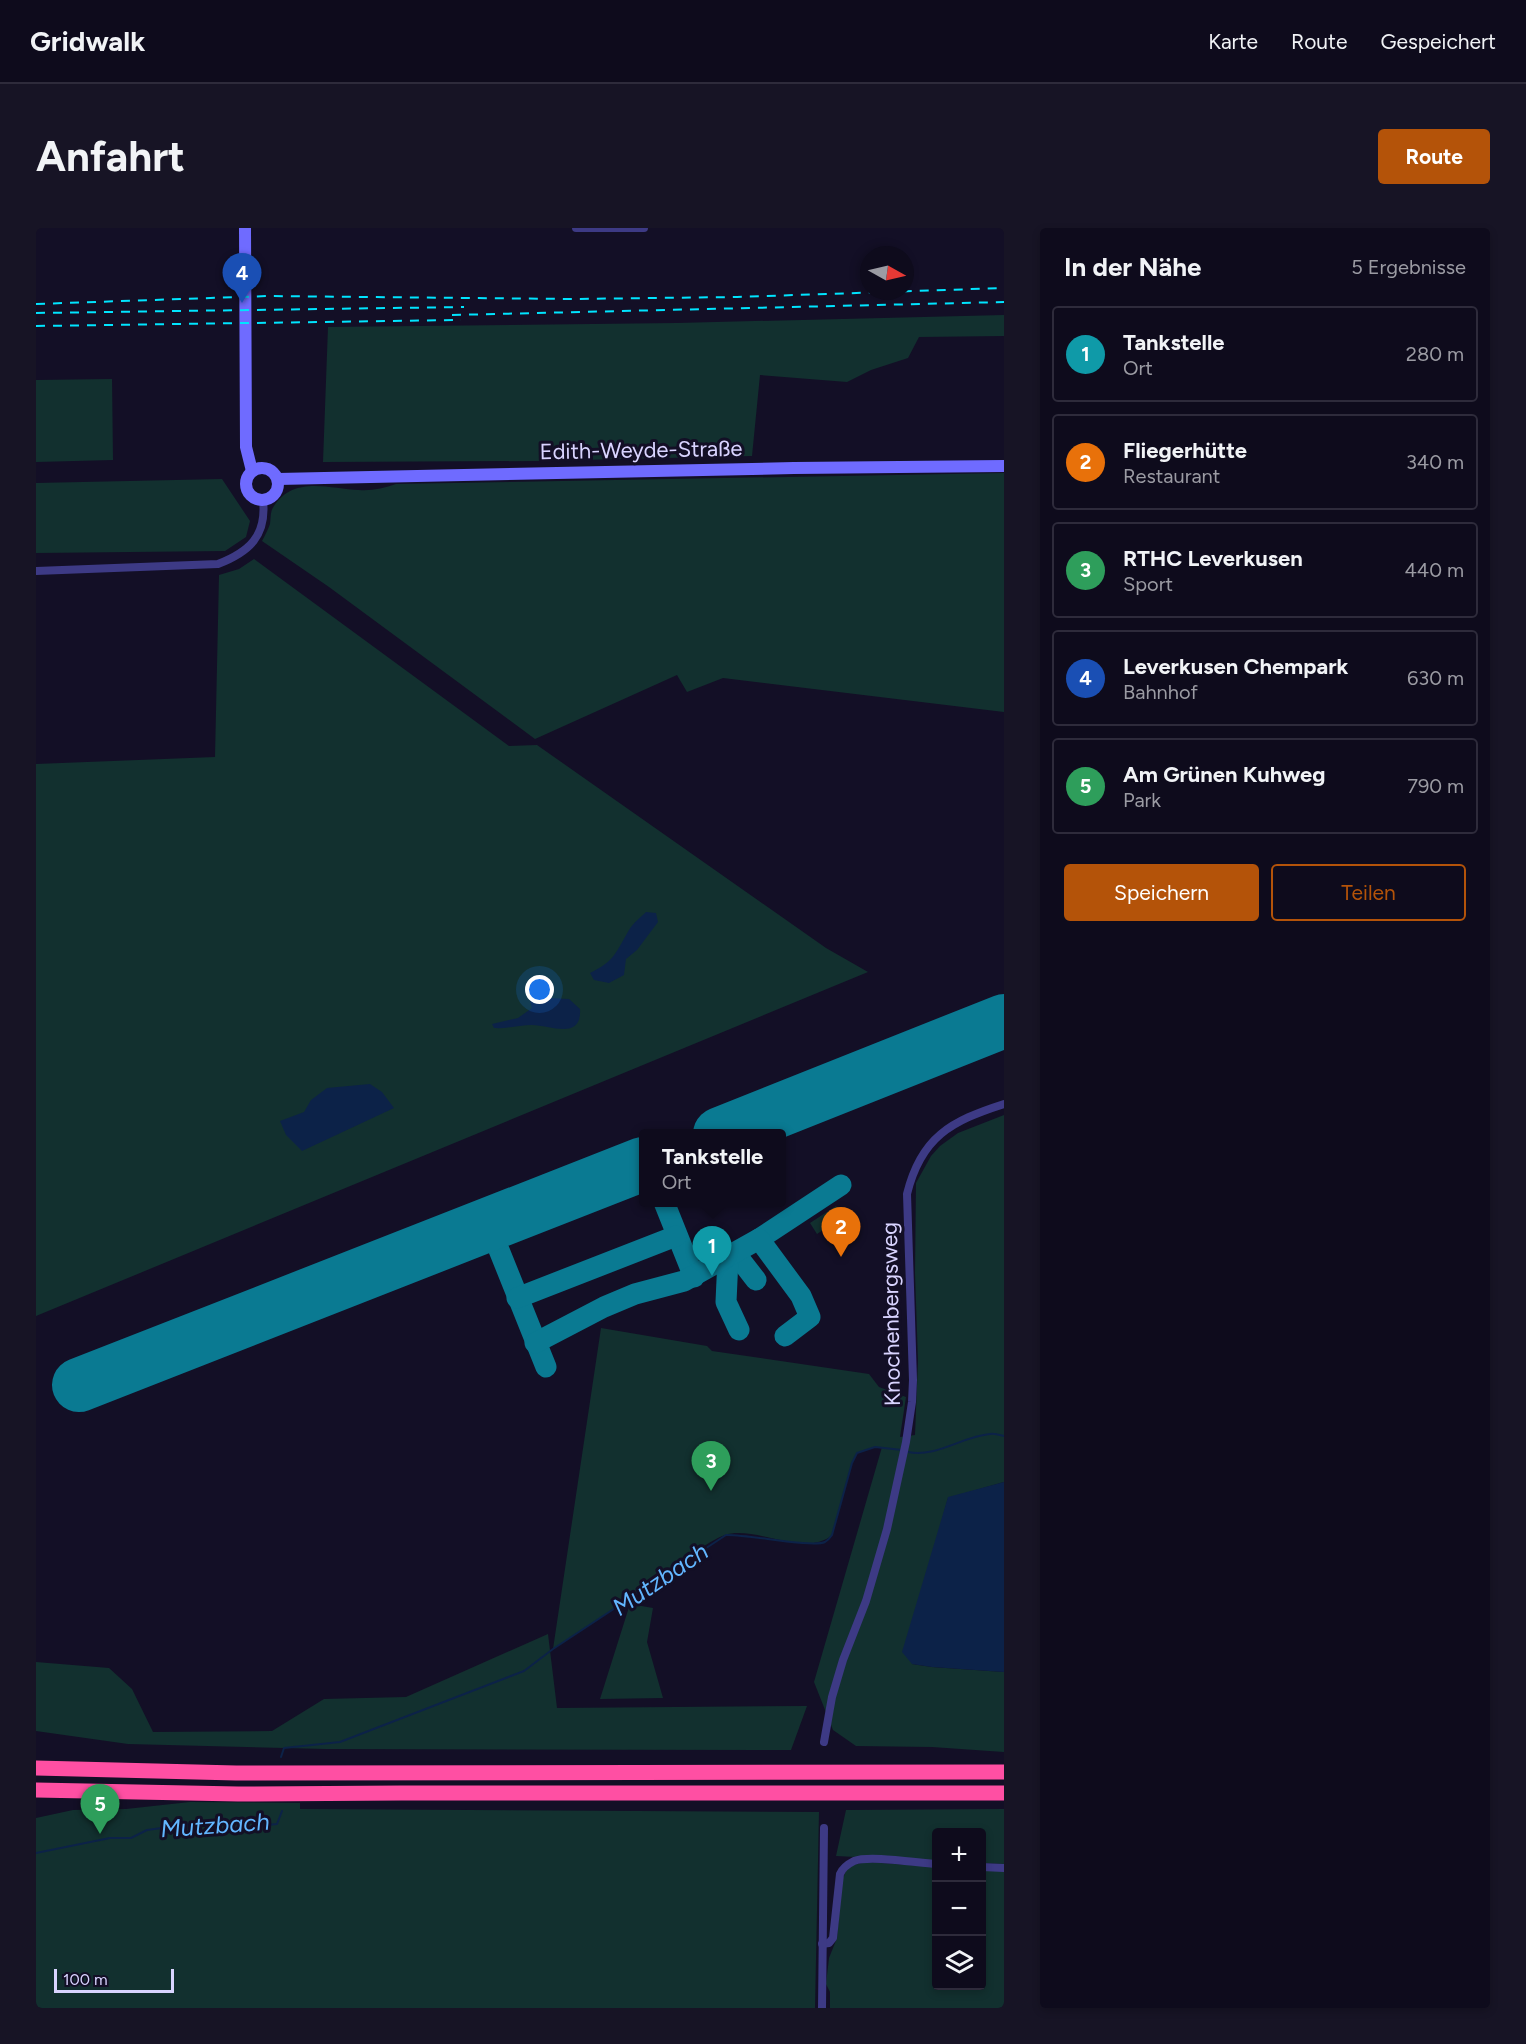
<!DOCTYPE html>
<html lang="de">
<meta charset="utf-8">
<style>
:root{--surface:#0e0b1c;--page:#171425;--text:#f1f3f6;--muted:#9b9ba3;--line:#2e2b3b;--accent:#b45309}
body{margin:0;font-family:Figtree,sans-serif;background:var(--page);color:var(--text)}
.controls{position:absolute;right:18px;bottom:18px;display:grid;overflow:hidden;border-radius:6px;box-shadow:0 3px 9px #0003}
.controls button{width:54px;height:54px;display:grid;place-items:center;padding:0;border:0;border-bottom:2px solid var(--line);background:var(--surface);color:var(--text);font:30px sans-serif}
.compass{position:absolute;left:824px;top:18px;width:54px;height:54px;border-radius:50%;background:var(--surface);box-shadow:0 3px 9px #0003;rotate:98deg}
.scale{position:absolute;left:18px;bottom:15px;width:120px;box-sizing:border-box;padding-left:6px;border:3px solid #d9d4ff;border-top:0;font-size:16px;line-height:21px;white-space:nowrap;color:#d9d4ff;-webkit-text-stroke:4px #130f26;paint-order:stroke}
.you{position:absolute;left:504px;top:762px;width:21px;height:21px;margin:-15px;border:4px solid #fff;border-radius:50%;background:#1a73e8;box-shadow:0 0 0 9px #1a73e833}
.badge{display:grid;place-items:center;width:39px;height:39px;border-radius:50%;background:var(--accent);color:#fff;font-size:20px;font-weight:700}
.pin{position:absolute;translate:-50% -50px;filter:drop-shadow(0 2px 3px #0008)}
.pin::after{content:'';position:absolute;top:32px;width:21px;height:18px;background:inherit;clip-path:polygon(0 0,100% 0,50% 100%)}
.popup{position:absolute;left:603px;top:901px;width:147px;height:78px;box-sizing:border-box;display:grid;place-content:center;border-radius:6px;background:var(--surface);filter:drop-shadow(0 2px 4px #0005);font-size:20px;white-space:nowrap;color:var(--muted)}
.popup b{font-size:22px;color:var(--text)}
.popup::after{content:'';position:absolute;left:50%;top:100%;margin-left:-12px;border:12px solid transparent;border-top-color:var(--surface)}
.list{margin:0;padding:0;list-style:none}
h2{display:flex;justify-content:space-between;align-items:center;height:78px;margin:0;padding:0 24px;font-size:26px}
h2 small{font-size:20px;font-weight:400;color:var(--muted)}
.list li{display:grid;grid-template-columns:39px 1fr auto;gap:18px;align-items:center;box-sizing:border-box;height:96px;margin:0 12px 12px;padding:0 12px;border:2px solid var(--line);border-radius:6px}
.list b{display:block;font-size:22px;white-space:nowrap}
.list p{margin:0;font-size:20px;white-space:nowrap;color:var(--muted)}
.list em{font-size:20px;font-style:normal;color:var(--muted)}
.actions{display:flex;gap:12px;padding:18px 24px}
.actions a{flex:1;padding:14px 0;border:2px solid var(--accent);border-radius:6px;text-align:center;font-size:21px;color:var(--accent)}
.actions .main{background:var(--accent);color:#fff}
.icon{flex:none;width:33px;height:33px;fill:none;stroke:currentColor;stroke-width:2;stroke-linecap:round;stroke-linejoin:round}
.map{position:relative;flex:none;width:968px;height:1780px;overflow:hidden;border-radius:6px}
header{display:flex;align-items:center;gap:36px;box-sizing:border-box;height:84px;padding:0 30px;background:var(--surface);border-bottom:2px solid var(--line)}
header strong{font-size:28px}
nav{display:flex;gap:33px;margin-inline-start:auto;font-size:21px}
.intro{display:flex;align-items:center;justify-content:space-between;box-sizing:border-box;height:144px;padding:0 36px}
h1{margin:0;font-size:42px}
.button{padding:15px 27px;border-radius:6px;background:var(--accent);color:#fff;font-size:21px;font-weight:700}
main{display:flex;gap:36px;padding:0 36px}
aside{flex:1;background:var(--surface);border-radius:6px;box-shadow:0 3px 9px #0003}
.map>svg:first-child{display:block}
.green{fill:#12302f}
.water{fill:#0c2248}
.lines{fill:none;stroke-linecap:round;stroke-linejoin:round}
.stream{stroke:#0c2248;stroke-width:2}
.taxiway{stroke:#0a7a92;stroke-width:21}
.runway{stroke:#0a7a92;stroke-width:54}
.street{stroke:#3d3a85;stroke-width:8}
.secondary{stroke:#6f6bff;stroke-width:12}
.highway{stroke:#ff4fa3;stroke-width:15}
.rail{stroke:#00e5ff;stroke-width:2;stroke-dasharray:9 8;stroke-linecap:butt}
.labels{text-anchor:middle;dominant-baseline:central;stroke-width:6;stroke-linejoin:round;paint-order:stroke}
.street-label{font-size:22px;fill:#d9d4ff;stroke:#130f26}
.water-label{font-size:24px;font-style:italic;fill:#62b6ff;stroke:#130f26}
</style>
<header>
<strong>Gridwalk</strong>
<nav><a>Karte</a><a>Route</a><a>Gespeichert</a></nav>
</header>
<div class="intro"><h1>Anfahrt</h1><a class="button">Route</a></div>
<main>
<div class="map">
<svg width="968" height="1780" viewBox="0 0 968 1780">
<rect width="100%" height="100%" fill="#130f26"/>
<g class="green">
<polygon points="968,87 968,108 883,109 872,130 835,142 811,154 724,147 716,228 500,233 287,234 292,99 641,95"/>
<polygon points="76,151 77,232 0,234 0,152"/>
<path d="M968 245V484L687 450 651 464 641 447 499 511 293 359 226 313C229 307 232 302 234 296 235 290 234 283 238 278 258 247 294 261 323 262 336 263 348 260 360 256Z"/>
<polygon points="186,251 214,293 210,309 189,323 0,325 0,255"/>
<polygon points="218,331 473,518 501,517 790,720 832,744 0,1088 0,536 179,529 183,347 203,341"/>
<path d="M968 887V1254L912 1270 891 1346 876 1436 896 1439 968 1444V1524L896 1519 820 1518 797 1502 778 1454 846 1219H839L821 1225 816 1235 796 1307C770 1330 719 1297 689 1307 672 1313 647 1333 631 1344 593 1370 556 1396 517 1421L565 1100 671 1118 676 1123 833 1146 843 1159 870 1169 864 1209 879 1207 882 1133 879 1045 880 955 895 928 904 918 922 905Z"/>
<polygon points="800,978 807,989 781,1006 774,995"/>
<polygon points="594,1376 617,1380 611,1414 627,1470 564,1471"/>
<polygon points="512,1406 521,1480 771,1478 755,1522 290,1521 92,1516 0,1503 0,1434 73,1440 96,1461 117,1504 236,1503 288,1471 370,1469"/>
<polygon points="154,1574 264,1575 264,1581 783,1584 779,1780 0,1780 0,1590 37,1582 90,1581"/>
<polygon points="968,1581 968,1636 946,1635 946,1604 900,1604 900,1633 800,1628 810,1582"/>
<polygon points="831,1634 900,1639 900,1758 946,1758 946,1642 968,1643 968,1780 794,1780 794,1764 790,1756 793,1730 801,1710 806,1652 811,1641 817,1637"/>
</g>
<g class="water">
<path d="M610 684 620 685 622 694 601 722 590 731 588 747 573 755 558 752 554 745C579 733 580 724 593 702 597 695 605 689 610 684Z"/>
<path d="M493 769 533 771 544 781C546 813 514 797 496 797 483 797 470 801 458 800L456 796 482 790 496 780Z"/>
<polygon points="334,856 346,864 358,880 266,923 250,907 244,893 268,884 275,872 291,860"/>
<polygon points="968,1254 968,1444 896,1439 876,1436 866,1424 912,1269"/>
</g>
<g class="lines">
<g class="stream">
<path d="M872 1224C900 1230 927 1208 954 1206 958 1205 964 1207 968 1208"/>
<path d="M245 1529 248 1520 304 1514 488 1443 517 1421 690 1307C711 1306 776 1320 789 1314 792 1312 794 1310 796 1307L816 1235 821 1225 839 1219 866 1222"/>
<polyline points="0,1625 74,1610 95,1610 111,1602 186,1592 198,1600 241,1596 246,1583"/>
</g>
<g class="taxiway">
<polyline points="628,974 658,1049"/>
<polyline points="453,997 510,1139"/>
<polyline points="723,1011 805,957"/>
<polyline points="699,1025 720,1052"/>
<polyline points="692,1030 690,1074 703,1102"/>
<polyline points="481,1070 640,1008"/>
<polyline points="499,1115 568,1079 599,1066 648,1053 723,1011 765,1068 774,1089 749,1108"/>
</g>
<g class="runway">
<polyline points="684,906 968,793"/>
<polyline points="43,1157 607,936"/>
</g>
<g class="street">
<polyline points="540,0 608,0"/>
<path d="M0 343 182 336C213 324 231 308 227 272"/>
<path d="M788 1514 796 1469 807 1432 830 1373 851 1301 870 1214 876 1174 877 1152 871 966C885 909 915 893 968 876"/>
<polyline points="946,1639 968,1640"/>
<path d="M786 1716 793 1715 797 1710 804 1646C806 1641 812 1636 818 1633 834 1627 881 1635 900 1636"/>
<polyline points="786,1780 788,1600"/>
</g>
<g class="secondary">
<polyline points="209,0 210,219 216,243"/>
<circle cx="226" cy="256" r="16"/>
<polyline points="242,251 758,240 968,238"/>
</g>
<g class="highway">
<polyline points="0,1540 200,1545 968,1544"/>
<polyline points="0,1562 202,1566 365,1565 968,1565"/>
</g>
<g class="rail">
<polyline points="0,76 233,68 536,71 701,69 968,60"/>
<polyline points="0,85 428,79"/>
<polyline points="416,87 968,74"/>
<polyline points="0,98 425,92"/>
</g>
</g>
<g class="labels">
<g class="street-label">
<text transform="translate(605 222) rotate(-1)">Edith-Weyde-Straße</text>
<text transform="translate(855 1086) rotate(-91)">Knochenbergsweg</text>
</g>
<g class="water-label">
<text transform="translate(624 1351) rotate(-34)">Mutzbach</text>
<text transform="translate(179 1597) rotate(-4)">Mutzbach</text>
</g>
</g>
</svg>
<div class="controls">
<button>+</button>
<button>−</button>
<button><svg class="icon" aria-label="layers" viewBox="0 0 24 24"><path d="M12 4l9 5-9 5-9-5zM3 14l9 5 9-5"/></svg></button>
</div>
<svg class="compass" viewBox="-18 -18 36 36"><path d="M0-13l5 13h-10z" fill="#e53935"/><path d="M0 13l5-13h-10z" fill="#9b9ba3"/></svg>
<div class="scale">100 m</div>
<div class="you"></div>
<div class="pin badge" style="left:676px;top:1048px;background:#0f9aa8">1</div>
<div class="popup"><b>Tankstelle</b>Ort</div>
<div class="pin badge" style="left:805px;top:1029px;background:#e8710a">2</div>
<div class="pin badge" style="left:675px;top:1263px;background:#2e9e5b">3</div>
<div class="pin badge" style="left:206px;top:75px;background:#1a4fb4">4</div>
<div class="pin badge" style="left:64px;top:1606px;background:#2e9e5b">5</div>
</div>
<aside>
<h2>In der Nähe<small>5 Ergebnisse</small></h2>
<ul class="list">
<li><span class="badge" style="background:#0f9aa8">1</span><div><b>Tankstelle</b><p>Ort</p></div><em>280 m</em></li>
<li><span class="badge" style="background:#e8710a">2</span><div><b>Fliegerhütte</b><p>Restaurant</p></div><em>340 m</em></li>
<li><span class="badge" style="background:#2e9e5b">3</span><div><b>RTHC Leverkusen</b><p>Sport</p></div><em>440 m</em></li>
<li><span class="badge" style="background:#1a4fb4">4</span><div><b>Leverkusen Chempark</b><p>Bahnhof</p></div><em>630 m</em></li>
<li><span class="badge" style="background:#2e9e5b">5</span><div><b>Am Grünen Kuhweg</b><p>Park</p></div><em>790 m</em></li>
</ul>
<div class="actions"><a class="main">Speichern</a><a>Teilen</a></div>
</aside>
</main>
